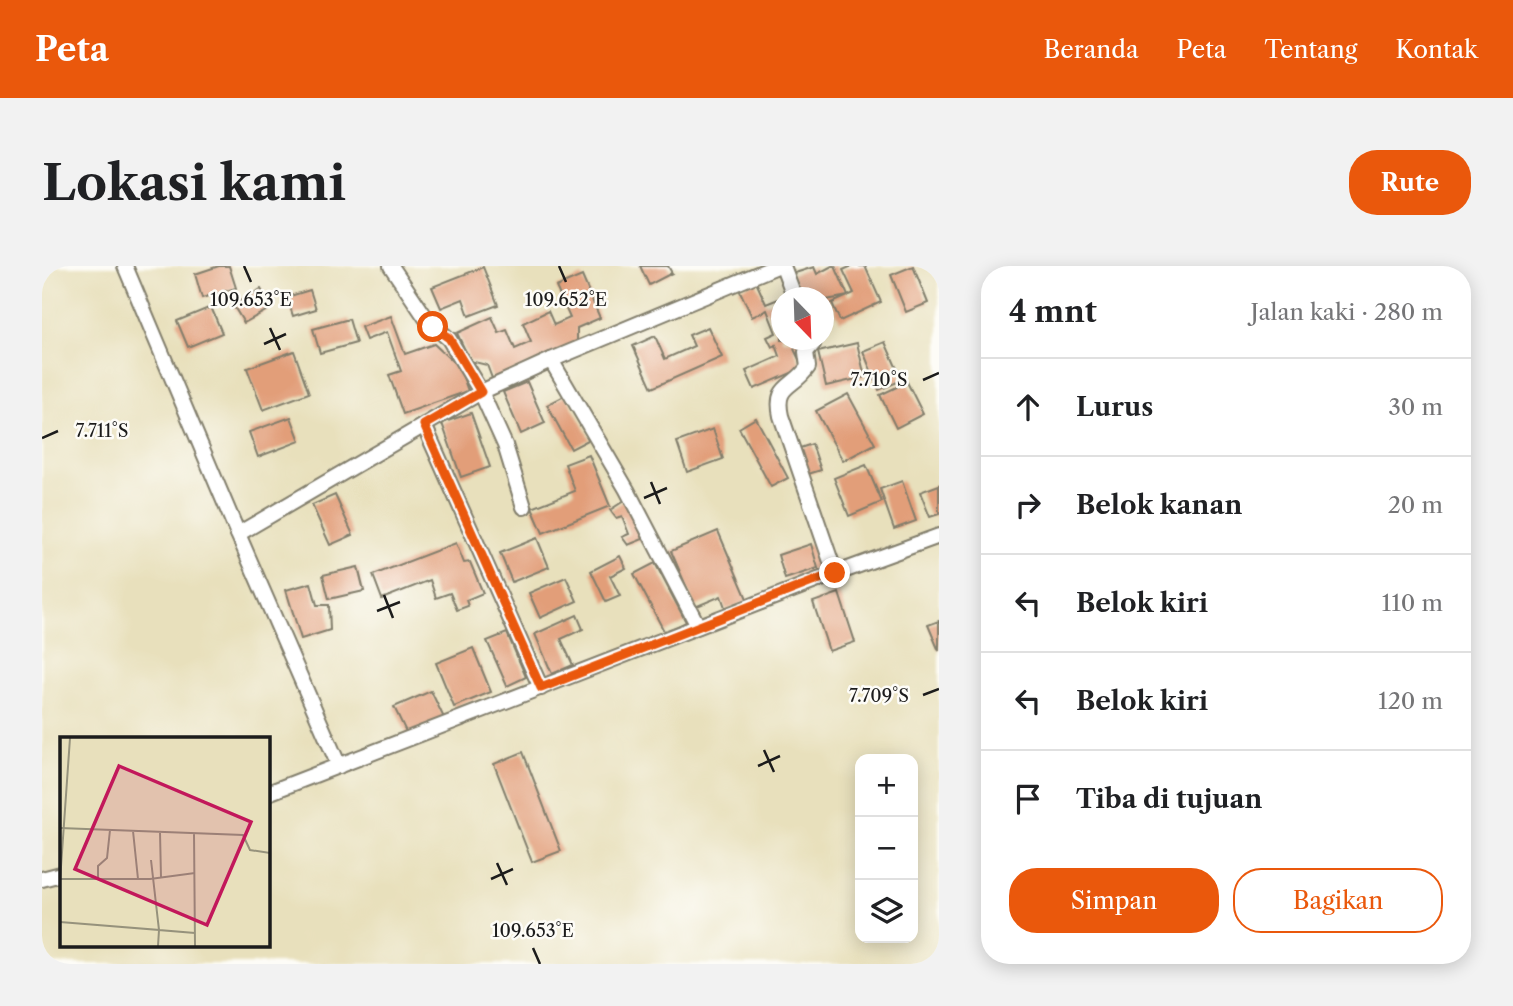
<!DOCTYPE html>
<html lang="id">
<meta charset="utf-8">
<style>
:root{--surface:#fff;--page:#f2f2f2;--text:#202124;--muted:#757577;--line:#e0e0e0;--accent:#ea580c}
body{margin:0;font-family:"Libre Caslon Text",serif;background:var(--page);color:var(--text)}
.controls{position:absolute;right:21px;bottom:21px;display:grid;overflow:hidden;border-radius:14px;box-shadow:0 4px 18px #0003}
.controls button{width:63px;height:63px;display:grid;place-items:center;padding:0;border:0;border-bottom:2px solid var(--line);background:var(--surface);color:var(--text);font:35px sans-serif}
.compass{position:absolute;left:729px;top:21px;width:63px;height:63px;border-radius:50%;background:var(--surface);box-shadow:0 4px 18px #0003;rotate:157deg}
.stop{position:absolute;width:21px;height:21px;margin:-16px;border:5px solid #ea580c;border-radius:50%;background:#fff}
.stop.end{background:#ea580c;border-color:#fff;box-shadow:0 2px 7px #0008}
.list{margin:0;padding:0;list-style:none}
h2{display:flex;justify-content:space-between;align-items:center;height:91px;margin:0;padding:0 28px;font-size:30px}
h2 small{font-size:23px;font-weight:400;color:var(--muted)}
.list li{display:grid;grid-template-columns:46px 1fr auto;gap:21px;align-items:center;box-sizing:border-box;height:98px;padding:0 28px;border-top:2px solid var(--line)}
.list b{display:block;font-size:26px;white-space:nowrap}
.list em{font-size:23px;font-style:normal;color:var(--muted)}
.actions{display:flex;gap:14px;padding:21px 28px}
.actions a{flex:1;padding:16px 0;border:2px solid var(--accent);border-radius:28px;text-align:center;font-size:24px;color:var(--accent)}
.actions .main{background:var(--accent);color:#fff}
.icon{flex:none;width:38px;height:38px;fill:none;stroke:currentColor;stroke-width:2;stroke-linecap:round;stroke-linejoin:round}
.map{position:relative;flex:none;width:897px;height:698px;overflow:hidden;border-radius:28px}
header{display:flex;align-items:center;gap:42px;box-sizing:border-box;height:98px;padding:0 35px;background:var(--accent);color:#fff}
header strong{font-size:33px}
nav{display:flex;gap:38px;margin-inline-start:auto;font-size:24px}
.intro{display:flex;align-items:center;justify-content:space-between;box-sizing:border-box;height:168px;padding:0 42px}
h1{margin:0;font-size:49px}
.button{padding:18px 32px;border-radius:28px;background:var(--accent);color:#fff;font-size:24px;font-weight:700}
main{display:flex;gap:42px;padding:0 42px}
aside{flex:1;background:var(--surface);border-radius:28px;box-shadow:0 4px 18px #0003}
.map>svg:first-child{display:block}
.building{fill:#e29e79}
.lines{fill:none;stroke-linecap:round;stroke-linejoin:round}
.minor-casing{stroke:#827e6c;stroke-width:18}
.minor{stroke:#fff;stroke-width:14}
.route{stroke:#ea580c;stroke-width:9}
.ticks{fill:none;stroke:#1c1c1c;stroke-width:2.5}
.inset-road{fill:none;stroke:#96927c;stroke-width:2}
.view{fill:#c2185b;fill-opacity:0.15;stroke:#c2185b;stroke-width:3.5}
.inset-edge{fill:none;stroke:#1c1c1c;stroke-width:3.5}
.ticks-label{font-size:18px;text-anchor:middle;fill:#1c1c1c;stroke:#fdfcf7;stroke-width:5;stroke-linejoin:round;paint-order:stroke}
</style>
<header>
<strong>Peta</strong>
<nav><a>Beranda</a><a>Peta</a><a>Tentang</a><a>Kontak</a></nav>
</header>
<div class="intro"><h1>Lokasi kami</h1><a class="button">Rute</a></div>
<main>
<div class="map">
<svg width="897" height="698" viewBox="0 0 897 698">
<rect width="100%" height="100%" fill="#fdfcf7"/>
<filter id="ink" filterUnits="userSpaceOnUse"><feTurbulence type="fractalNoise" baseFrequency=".0143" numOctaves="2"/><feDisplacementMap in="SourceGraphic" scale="14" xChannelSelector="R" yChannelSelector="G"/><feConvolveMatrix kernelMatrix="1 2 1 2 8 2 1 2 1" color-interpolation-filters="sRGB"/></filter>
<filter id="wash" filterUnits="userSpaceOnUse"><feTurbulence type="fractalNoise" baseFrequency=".00686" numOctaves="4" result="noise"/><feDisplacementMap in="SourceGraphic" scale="28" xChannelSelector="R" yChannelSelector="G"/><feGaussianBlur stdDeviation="1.57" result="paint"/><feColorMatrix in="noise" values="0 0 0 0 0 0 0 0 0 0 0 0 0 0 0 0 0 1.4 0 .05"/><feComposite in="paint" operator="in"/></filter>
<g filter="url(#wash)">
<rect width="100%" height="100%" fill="#e8e0bc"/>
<g id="blocks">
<g class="building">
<polygon points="177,0 187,0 194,22 160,32 153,8"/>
<polygon points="598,0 626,0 630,7 607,19"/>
<polygon points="790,0 793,0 806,30 812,27 801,4 810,0 823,0 839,36 798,55 790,37 806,30 784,34 789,50 782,53 782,32 758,32 750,8 772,1 775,8"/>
<polygon points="871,0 886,37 864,46 849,9"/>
<polygon points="441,1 456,39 427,50 421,33 399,42 390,21"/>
<polygon points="540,10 558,52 535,62 535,80 451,115 445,99 428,95 415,67 450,51 457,67 465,64 473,83 489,76 481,57 506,45 512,59 528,52 514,21"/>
<polygon points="714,16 724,38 739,32 740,74 758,74 759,77 752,83 761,102 712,123 704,105 738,90 734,79 730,81 725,71 734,67 725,44 710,51 697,23"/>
<polygon points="219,23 229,42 202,57 191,39"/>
<polygon points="268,24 274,43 251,50 245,31"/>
<polygon points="169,41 180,67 146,81 135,55"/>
<polygon points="349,50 363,88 392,78 409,94 414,92 426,125 361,148 347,109 359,105 345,66 324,74 319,61"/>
<polygon points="307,53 314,77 278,87 271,63"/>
<polygon points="666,61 680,91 610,122 591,80 613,70 623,93 652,80 647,69"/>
<polygon points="843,76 860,114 837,124 821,85"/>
<polygon points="815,77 823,111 784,120 776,86"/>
<polygon points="252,85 267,127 221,144 205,102"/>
<polygon points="485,116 503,157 479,168 461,126"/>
<polygon points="865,116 881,148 854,162 838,129"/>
<polygon points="806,128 833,178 801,195 774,145"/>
<polygon points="524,129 548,173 529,183 505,139"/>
<polygon points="429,147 448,201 419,211 400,157"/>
<polygon points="249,151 258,175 216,191 207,166"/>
<polygon points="714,152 746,212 729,221 697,162"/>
<polygon points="671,163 681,193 645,206 635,176"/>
<polygon points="770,178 779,204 763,209 755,183"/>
<polygon points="547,189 568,240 501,267 490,242 533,225 523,198"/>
<polygon points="824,199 840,236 807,250 792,212"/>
<polygon points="860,215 874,255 852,263 838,223"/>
<polygon points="897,219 897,248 888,251 878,226"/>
<polygon points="293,229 311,269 288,279 270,239"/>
<polygon points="585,233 601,273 586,279 580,271 587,268 580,250 574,252 568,244"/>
<polygon points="676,265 706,335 684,344 679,330 653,341 629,285"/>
<polygon points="495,272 507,301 470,316 458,287"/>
<polygon points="414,277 422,297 428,296 441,327 424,334 426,340 415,344 408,327 394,332 388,314 340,333 331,309"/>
<polygon points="769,278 776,302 743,313 736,289"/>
<polygon points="578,290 584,302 568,310 578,330 564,336 549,305"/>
<polygon points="613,297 644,356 623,367 592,308"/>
<polygon points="316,301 322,325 287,333 281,309"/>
<polygon points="524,311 535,335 498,352 487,327"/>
<polygon points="269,317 275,339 287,339 288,364 259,373 244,324"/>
<polygon points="797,327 813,376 787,385 771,336"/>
<polygon points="535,349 541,363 519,373 531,399 510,408 493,368"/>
<polygon points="897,355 897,385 886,359"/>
<polygon points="465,367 484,411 465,420 445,375"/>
<polygon points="431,382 449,426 412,441 394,397"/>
<polygon points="389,425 402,452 366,470 352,441"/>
<polygon points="481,486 519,585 490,596 452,498"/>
</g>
</g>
</g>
<g filter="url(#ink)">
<use href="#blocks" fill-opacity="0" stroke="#827e6c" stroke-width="2"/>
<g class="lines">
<defs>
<g id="minor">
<polyline points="83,0 196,268 297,500"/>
<polyline points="349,0 386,55 407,73 439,126 463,179 482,241"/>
<polyline points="741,0 753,32"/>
<path d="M769 74 771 78 764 86 766 101C751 123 732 118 739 150L793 307"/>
<polyline points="509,94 585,224 656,360"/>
<polyline points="382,159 499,422"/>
<polyline points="196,268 439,126 509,94 735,0"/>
<polyline points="226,527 776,314 897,270"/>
<polyline points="0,613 19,608"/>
</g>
</defs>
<use href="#minor" class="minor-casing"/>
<use href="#minor" class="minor"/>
</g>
</g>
<g class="lines" filter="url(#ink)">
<polyline class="route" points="391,61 407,72 439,126 382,159 499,422 793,307"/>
</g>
<path class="ticks" d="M202 0 209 16M517 0 524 16M228 62 238 84M222 78 244 68M881 114 897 107M0 172 16 165M609 216 618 238M602 232 625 222M342 329 351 352M335 345 358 336M881 429 897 423M722 484 732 506M716 500 738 490M455 597 465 619M449 613 471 603M491 682 498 698"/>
<g transform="translate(18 471)">
<rect width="210" height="210" fill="#e8e0bc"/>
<path class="inset-road" d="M0 91 183 98 190 113 210 116M73 94 78 142M100 95 101 141M134 96 135 209M91 123 99 193 135 196M0 142H90L135 136M38 142V129L47 121 50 93M0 144 10 1M0 185 99 193 98 209"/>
<path class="view" d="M59 29 191 85 147 188 15 132Z"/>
<rect width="210" height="210" class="inset-edge"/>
</g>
<g class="ticks-label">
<text x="209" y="40">109.653°E</text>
<text x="524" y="40">109.652°E</text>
<text x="837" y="120">7.710°S</text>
<text x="60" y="171">7.711°S</text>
<text x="837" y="436">7.709°S</text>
<text x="491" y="671">109.653°E</text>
</g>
</svg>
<div class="controls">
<button>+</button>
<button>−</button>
<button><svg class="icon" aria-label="layers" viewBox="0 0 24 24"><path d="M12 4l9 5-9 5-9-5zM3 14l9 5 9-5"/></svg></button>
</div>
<svg class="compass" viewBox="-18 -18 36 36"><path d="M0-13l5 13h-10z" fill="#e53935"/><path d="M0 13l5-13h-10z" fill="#757577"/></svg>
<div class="stop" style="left:391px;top:61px"></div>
<div class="stop end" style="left:793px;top:307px"></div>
</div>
<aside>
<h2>4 mnt<small>Jalan kaki · 280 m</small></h2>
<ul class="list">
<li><svg class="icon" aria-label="ahead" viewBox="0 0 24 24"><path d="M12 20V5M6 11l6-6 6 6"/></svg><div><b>Lurus</b></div><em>30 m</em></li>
<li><svg class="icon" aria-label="right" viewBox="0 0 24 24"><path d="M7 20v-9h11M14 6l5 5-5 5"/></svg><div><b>Belok kanan</b></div><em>20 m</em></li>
<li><svg class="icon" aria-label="left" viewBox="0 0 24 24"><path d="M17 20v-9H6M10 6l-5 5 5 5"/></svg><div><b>Belok kiri</b></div><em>110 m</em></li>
<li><svg class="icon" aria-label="left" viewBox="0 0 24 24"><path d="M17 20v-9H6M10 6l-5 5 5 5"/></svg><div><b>Belok kiri</b></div><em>120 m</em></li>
<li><svg class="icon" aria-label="arrive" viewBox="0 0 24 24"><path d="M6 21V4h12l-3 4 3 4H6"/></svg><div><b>Tiba di tujuan</b></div></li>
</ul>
<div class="actions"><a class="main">Simpan</a><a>Bagikan</a></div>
</aside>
</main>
